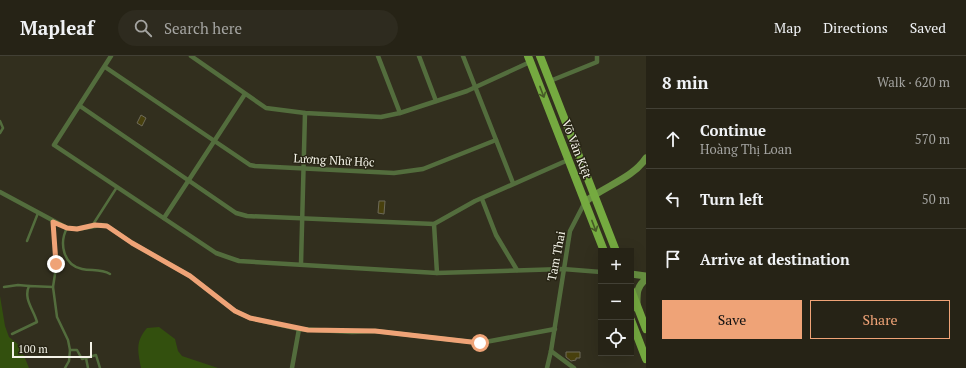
<!DOCTYPE html>
<meta charset="utf-8">
<style>
:root{--surface:#262316;--page:#2e2b1f;--text:#f1f3f6;--muted:#a4a4a1;--line:#424035;--accent:#efa377}
body{margin:0;font-family:"PT Serif",serif;background:var(--page);color:var(--text)}
.controls{position:absolute;right:12px;bottom:12px;display:grid;overflow:hidden;border-radius:0px;box-shadow:0 4px 16px #0002}
.controls button{width:36px;height:36px;display:grid;place-items:center;padding:0;border:0;border-bottom:1px solid var(--line);background:var(--surface);color:var(--text);font:20px sans-serif}
.scale{position:absolute;left:12px;bottom:10px;width:80px;box-sizing:border-box;padding-left:4px;border:2px solid #f4f3e8;border-top:0;font-size:11px;line-height:14px;white-space:nowrap;color:#f4f3e8;-webkit-text-stroke:3px #282515;paint-order:stroke}
.stop{position:absolute;width:12px;height:12px;margin:-9px;border:3px solid #efa377;border-radius:50%;background:#fff}
.stop.end{background:#efa377;border-color:#fff;box-shadow:0 1px 4px #0008}
.list{margin:0;padding:0;list-style:none}
h2{display:flex;justify-content:space-between;align-items:center;height:52px;margin:0;padding:0 16px;font-size:17px}
h2 small{font-size:13px;font-weight:400;color:var(--muted)}
.list li{display:grid;grid-template-columns:26px 1fr auto;gap:12px;align-items:center;box-sizing:border-box;height:60px;padding:0 16px;border-top:1px solid var(--line)}
.list b{display:block;font-size:15px;white-space:nowrap}
.list p{margin:0;font-size:13px;white-space:nowrap;color:var(--muted)}
.list em{font-size:13px;font-style:normal;color:var(--muted)}
.actions{display:flex;gap:8px;padding:12px 16px}
.actions a{flex:1;padding:9px 0;border:1px solid var(--accent);border-radius:0px;text-align:center;font-size:14px;color:var(--accent)}
.actions .main{background:var(--accent);color:#111}
.icon{flex:none;width:22px;height:22px;fill:none;stroke:currentColor;stroke-width:2;stroke-linecap:round;stroke-linejoin:round}
.map{position:relative;flex:none;width:646px;height:312px;overflow:hidden}
header{display:flex;align-items:center;gap:24px;box-sizing:border-box;height:56px;padding:0 20px;background:var(--surface);border-bottom:1px solid var(--line)}
header strong{font-size:19px}
nav{display:flex;gap:22px;margin-inline-start:auto;font-size:14px}
.search{width:280px;height:36px;background:var(--page);display:flex;align-items:center;gap:10px;box-sizing:border-box;padding:0 14px;border-radius:22px;color:var(--muted);font-size:15px}
main{display:flex}
aside{flex:1;background:var(--surface)}
.map>svg:first-child{display:block}
.green{fill:#33500e}
.building{fill:#48400d;stroke:#6d6a58}
.lines{fill:none;stroke-linecap:round;stroke-linejoin:round}
.lane{stroke:#536d3d;stroke-width:2.5}
.street{stroke:#536d3d;stroke-width:4.5}
.secondary{stroke:#678f40;stroke-width:7}
.primary{stroke:#75aa40;stroke-width:8}
.oneway{stroke:#475a26}
.route{stroke:#efa377;stroke-width:5}
.labels{text-anchor:middle;dominant-baseline:central;stroke-width:3;stroke-linejoin:round;paint-order:stroke}
.street-label{font-size:12px;fill:#f4f3e8;stroke:#282515}
</style>
<header>
<strong>Mapleaf</strong>
<div class="search"><svg class="icon" aria-label="search" viewBox="0 0 24 24"><circle cx="10" cy="10" r="6"/><path d="M15 15l6 6"/></svg>Search here</div>
<nav><a>Map</a><a>Directions</a><a>Saved</a></nav>
</header>
<main>
<div class="map">
<svg width="646" height="312" viewBox="0 0 646 312">
<rect width="100%" height="100%" fill="#322f1e"/>
<g class="green">
<polygon points="0,240 5,270 9,281 20,290 29,312 0,312"/>
<path d="M159 271 175 283 178 295 182 300 218 312H141C138 295 135 286 147 272Z"/>
</g>
<g class="building">
<polygon points="141,59 146,62 142,70 137,67"/>
<polygon points="379,145 385,145 384,158 378,157"/>
<polygon points="566,296 580,296 580,302 576,302 576,304 571,305 566,301"/>
</g>
<g class="lines">
<g class="lane">
<polyline points="0,65 3,72 0,77"/>
<polyline points="92,170 117,131"/>
<path d="M67 172C59 187 63 209 82 213 92 215 101 213 110 218"/>
<polyline points="27,185 38,157"/>
<polyline points="4,231 18,229 29,230"/>
<polyline points="53,231 57,261 68,284 70,294 69,305 65,312"/>
<path d="M12 278 37 266C34 254 23 243 29 230L53 231 57 205 53 166"/>
<polyline points="70,294 77,294 82,303 96,299 100,312"/>
<polyline points="86,302 88,312"/>
</g>
<g class="street">
<polyline points="111,0 54,89 216,197 239,205 437,217 563,213 601,216"/>
<polyline points="191,0 266,52 305,57 381,61 400,57 467,35 530,6"/>
<polyline points="378,0 400,57"/>
<polyline points="419,0 436,45"/>
<polyline points="463,0 513,127"/>
<polyline points="105,11 250,109 255,110 394,117 423,113 496,84"/>
<polyline points="550,25 597,6 597,0"/>
<polyline points="80,50 236,157 247,160 434,168 475,145 568,104"/>
<polyline points="0,136 67,172 77,173 101,169 107,170 132,187 190,220 235,255 250,262 299,273 352,276 375,275 480,287 555,273"/>
<polyline points="482,143 496,179 517,214"/>
<polyline points="164,162 245,38"/>
<polyline points="434,168 437,217"/>
<polyline points="301,208 305,57"/>
<polyline points="551,295 574,312"/>
<polyline points="292,312 299,273"/>
<polyline points="547,312 551,295 570,175 585,146"/>
</g>
<g class="secondary">
<path d="M585 146C604 130 632 123 646 102"/>
<polyline points="631,218 646,220"/>
<path d="M631 253 637 250C637 238 636 231 646 223"/>
</g>
<g class="primary">
<polyline points="528,0 604,195"/>
<polyline points="540,0 616,195"/>
<polyline points="631,234 646,273"/>
<polyline points="631,264 646,303"/>
</g>
</g>
<defs><path id="oneway-shaft" d="M-6 0H5M1.5-3L5.5 0L1.5 3" fill="none" stroke-width="1.6" stroke-linecap="round" stroke-linejoin="round"/></defs>
<g class="oneway">
<use href="#oneway-shaft" transform="translate(542 36) rotate(69)"/>
<use href="#oneway-shaft" transform="translate(594 170) rotate(69)"/>
</g>
<g class="lines">
<polyline class="route" points="56,208 53,166 67,172 77,173 95,169 107,170 132,187 190,220 235,255 250,262 308,274 375,275 480,287"/>
</g>
<g class="labels">
<g class="street-label">
<text transform="translate(577 93) rotate(69)">Võ Văn Kiệt</text>
<text transform="translate(334 104) rotate(3)">Lương Nhữ Hộc</text>
<text transform="translate(556 200) rotate(-79)">Tam Thai</text>
</g>
</g>
</svg>
<div class="controls">
<button>+</button>
<button>−</button>
<button><svg class="icon" aria-label="locate" viewBox="0 0 24 24"><circle cx="12" cy="12" r="6"/><path d="M12 2v4M12 18v4M2 12h4M18 12h4"/></svg></button>
</div>
<div class="scale">100 m</div>
<div class="stop" style="left:480px;top:287px"></div>
<div class="stop end" style="left:56px;top:208px"></div>
</div>
<aside>
<h2>8 min<small>Walk · 620 m</small></h2>
<ul class="list">
<li><svg class="icon" aria-label="ahead" viewBox="0 0 24 24"><path d="M12 20V5M6 11l6-6 6 6"/></svg><div><b>Continue</b><p>Hoàng Thị Loan</p></div><em>570 m</em></li>
<li><svg class="icon" aria-label="left" viewBox="0 0 24 24"><path d="M17 20v-9H6M10 6l-5 5 5 5"/></svg><div><b>Turn left</b></div><em>50 m</em></li>
<li><svg class="icon" aria-label="arrive" viewBox="0 0 24 24"><path d="M6 21V4h12l-3 4 3 4H6"/></svg><div><b>Arrive at destination</b></div></li>
</ul>
<div class="actions"><a class="main">Save</a><a>Share</a></div>
</aside>
</main>
